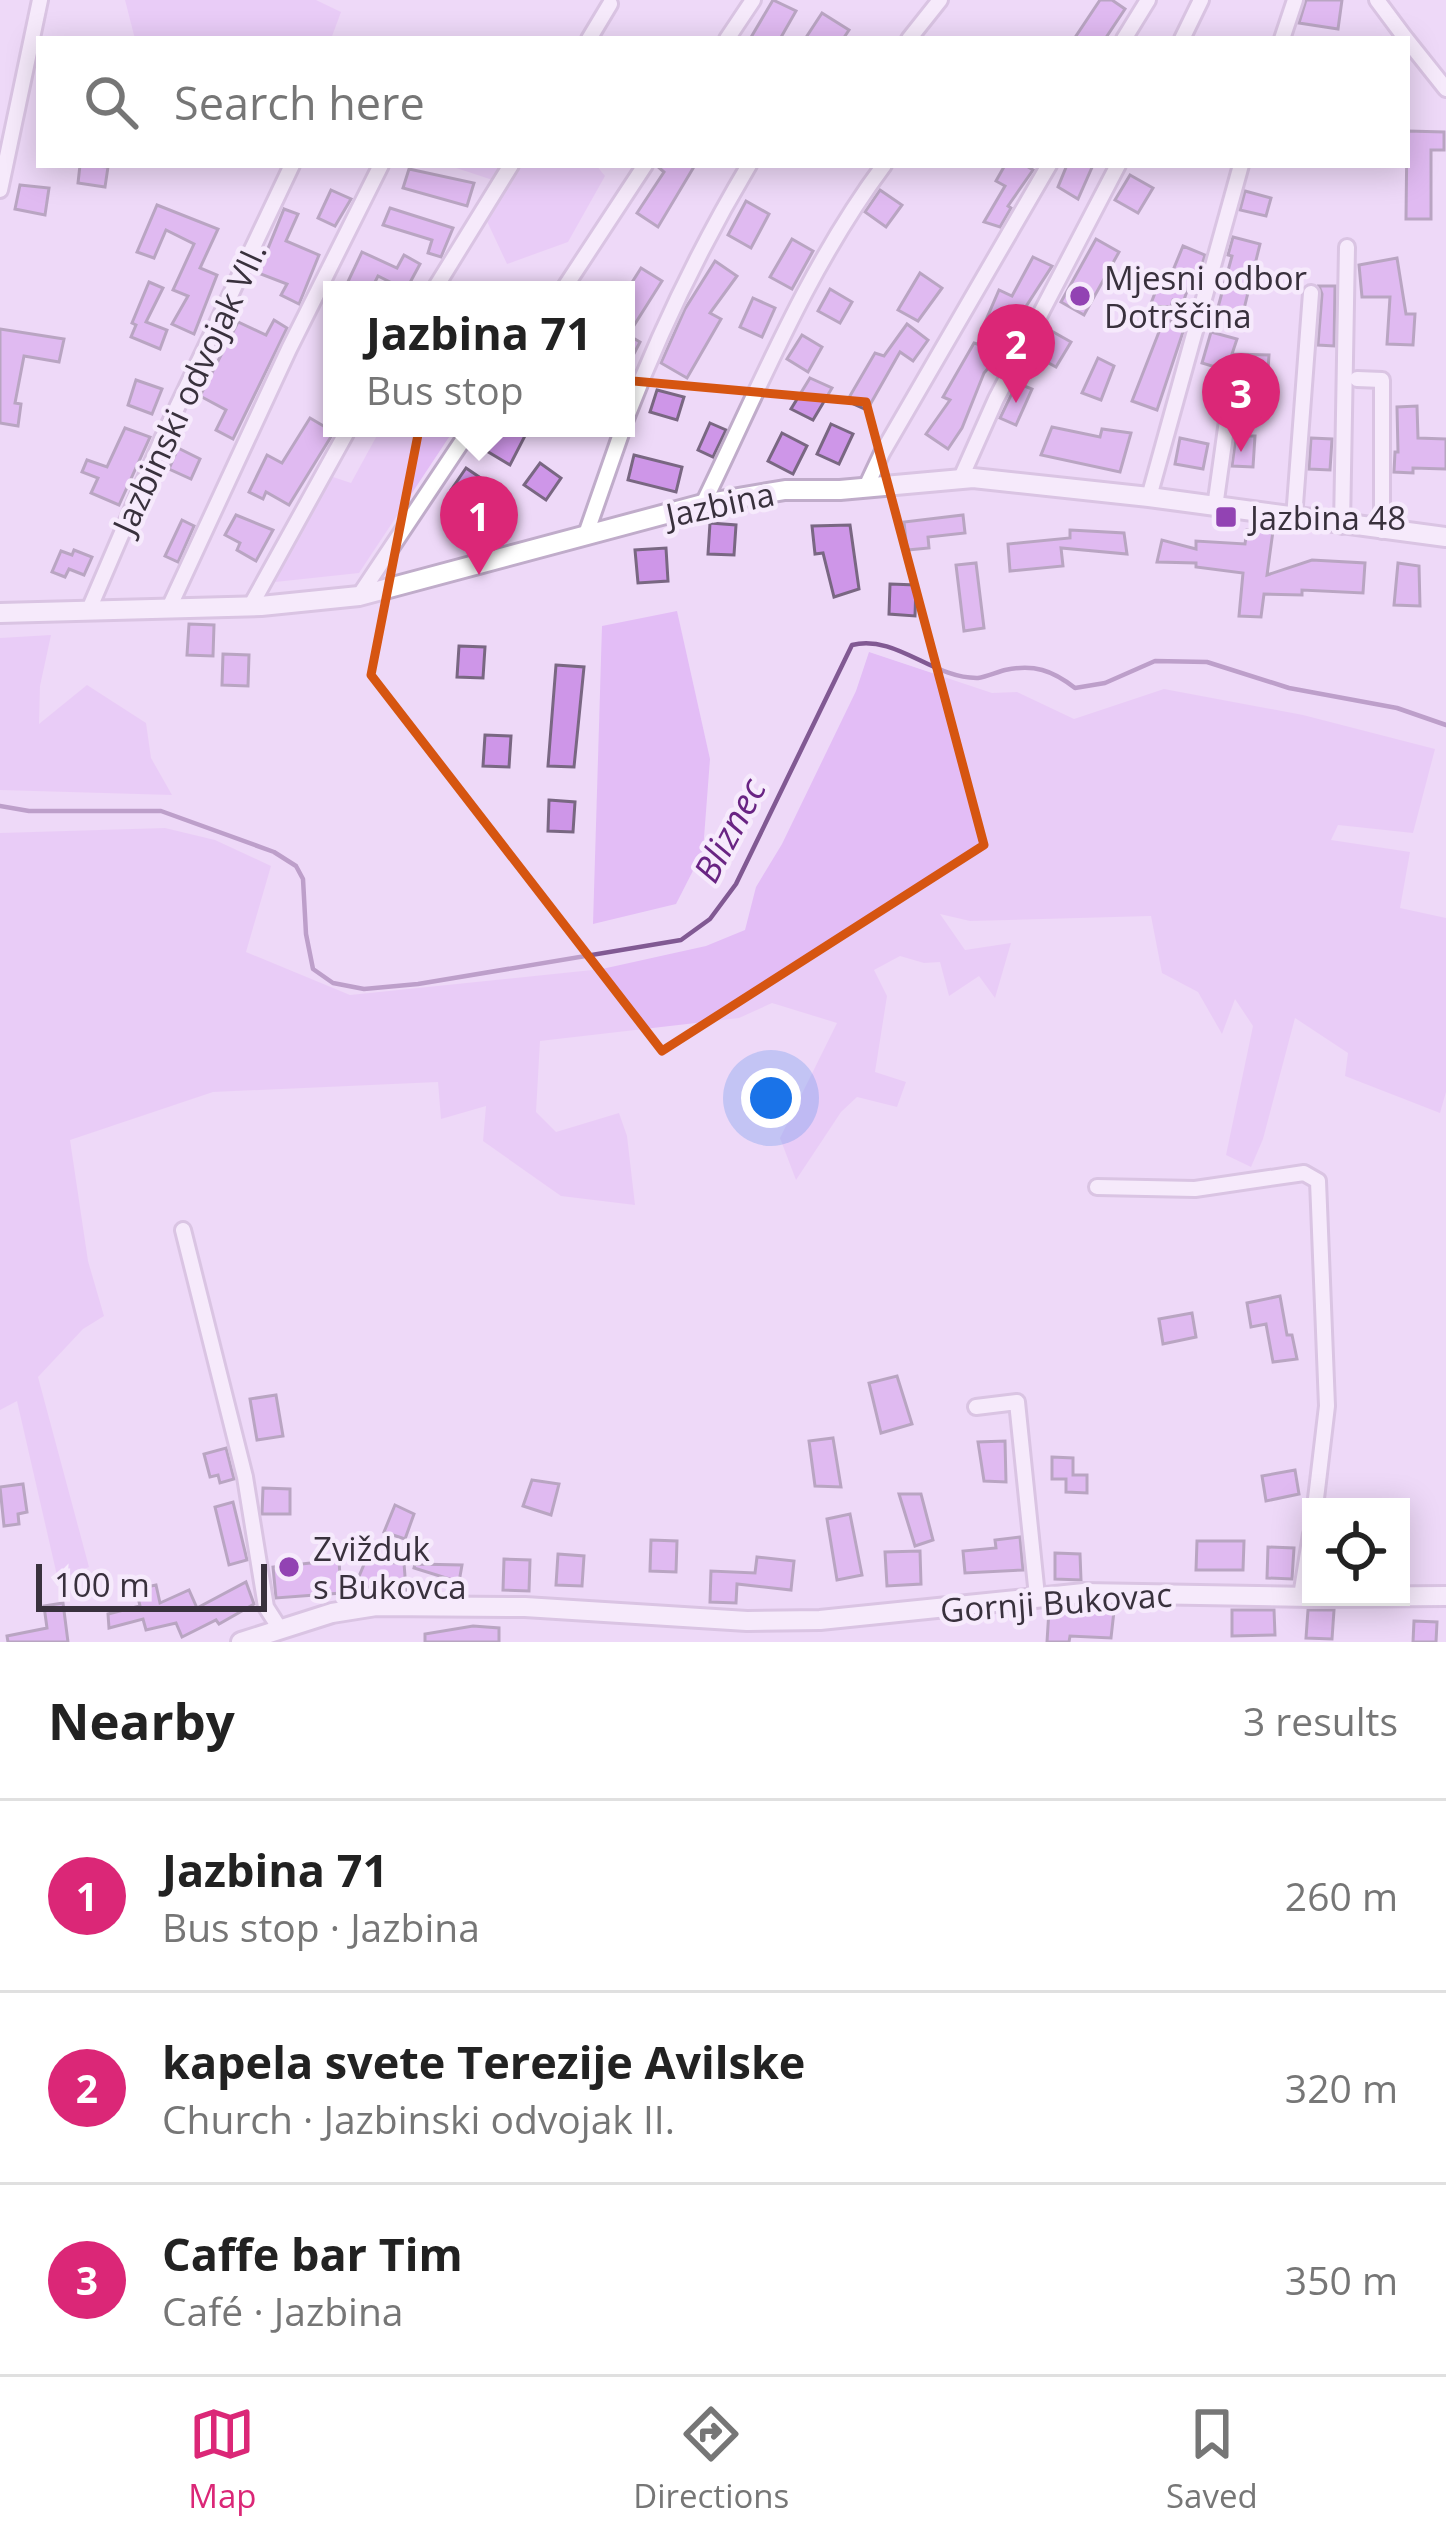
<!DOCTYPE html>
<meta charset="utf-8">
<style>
:root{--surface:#fff;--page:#f2f2f2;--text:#222;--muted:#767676;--line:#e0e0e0;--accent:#db2777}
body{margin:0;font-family:"Open Sans",sans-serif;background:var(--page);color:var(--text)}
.controls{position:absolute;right:36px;bottom:36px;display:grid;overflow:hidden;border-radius:0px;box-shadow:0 6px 30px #0003}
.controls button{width:108px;height:108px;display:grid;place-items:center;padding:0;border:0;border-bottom:3px solid var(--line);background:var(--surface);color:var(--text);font:60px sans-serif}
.scale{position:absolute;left:36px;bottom:30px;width:231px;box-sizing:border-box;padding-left:12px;border:6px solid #39313d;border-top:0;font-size:33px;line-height:42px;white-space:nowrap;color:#39313d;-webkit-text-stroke:9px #f6eafc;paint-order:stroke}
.you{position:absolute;left:771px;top:1098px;width:42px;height:42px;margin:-30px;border:9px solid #fff;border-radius:50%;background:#1a73e8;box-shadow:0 0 0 18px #1a73e833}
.badge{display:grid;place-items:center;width:78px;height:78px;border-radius:50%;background:var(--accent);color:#fff;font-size:39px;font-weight:700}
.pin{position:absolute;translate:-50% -99px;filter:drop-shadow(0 3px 6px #0008)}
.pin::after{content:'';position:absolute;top:63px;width:42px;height:36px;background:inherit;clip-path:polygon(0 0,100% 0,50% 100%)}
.popup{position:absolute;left:323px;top:281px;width:312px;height:156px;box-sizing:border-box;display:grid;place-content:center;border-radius:0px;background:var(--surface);filter:drop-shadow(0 3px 9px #0005);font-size:39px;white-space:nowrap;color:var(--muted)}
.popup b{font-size:45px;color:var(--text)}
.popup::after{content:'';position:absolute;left:50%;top:100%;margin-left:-24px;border:24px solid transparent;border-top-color:var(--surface)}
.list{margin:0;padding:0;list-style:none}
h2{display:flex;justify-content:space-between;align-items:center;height:156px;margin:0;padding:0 48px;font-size:51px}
h2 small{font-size:39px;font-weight:400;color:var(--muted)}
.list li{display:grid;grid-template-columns:78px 1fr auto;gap:36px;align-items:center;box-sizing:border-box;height:192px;padding:0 48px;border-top:3px solid var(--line)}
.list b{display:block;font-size:45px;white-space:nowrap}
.list p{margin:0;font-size:39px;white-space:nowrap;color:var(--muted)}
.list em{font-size:39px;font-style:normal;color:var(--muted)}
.icon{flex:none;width:66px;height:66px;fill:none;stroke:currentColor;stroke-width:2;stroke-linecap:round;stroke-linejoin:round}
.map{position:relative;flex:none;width:1446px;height:1642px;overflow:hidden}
.search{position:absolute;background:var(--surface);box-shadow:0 6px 30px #0003;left:36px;right:36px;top:36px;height:132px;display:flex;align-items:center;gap:30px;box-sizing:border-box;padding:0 42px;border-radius:0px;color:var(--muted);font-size:45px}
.sheet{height:732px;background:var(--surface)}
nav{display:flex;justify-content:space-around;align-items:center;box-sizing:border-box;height:168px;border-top:3px solid var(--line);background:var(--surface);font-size:33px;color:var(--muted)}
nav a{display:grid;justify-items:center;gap:6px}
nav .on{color:var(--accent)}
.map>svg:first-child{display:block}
.green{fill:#e3bdf6}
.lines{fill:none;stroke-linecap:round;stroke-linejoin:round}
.stream{stroke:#815993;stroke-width:4.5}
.building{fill:#ce96e8;stroke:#796782;stroke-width:3}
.minor-casing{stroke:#c0acca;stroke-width:20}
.tertiary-casing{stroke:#c0acca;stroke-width:24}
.minor{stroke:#fff;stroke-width:14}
.tertiary{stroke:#fff;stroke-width:18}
.marked{fill:none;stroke:#d65511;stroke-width:9;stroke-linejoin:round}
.poi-dot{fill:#9243b3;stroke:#f6eafc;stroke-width:4.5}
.labels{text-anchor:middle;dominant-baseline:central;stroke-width:9;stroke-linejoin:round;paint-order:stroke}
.poi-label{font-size:33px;fill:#39313d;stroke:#f6eafc;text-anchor:start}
.street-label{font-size:33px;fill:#39313d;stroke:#f6eafc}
.water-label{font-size:36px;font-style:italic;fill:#692483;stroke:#f6eafc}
</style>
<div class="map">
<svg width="1446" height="1642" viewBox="0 0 1446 1642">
<rect width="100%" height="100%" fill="#eed9f8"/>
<g class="green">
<polygon points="125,0 316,0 341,12 331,39 135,39"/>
<polygon points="447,165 596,165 605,176 568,242 507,264 485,217 508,185"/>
<polygon points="381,428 455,428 359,573 275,582 324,474 351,483"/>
<polygon points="677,611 710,759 703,851 676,904 593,924 602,626"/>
<polygon points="51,635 40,686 39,724 87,685 146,723 151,758 172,795 0,790 0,638"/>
<polygon points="869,652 992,693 1017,692 1074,719 1164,689 1303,715 1435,749 1413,833 1338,825 1331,840 1410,852 1400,908 1446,918 1446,1092 1440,1113 1345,1076 1348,1053 1295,1018 1263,1139 1251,1167 1226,1155 1253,1026 1235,999 1222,1034 1198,992 1162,973 1151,916 970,921 940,914 965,950 1011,943 995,998 979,976 949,996 940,962 924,963 900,956 874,970 887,996 875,1072 906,1082 897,1107 857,1097 841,1112 796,1180 780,1138 837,1023 772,1003 739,1018 540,1041 536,1112 556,1132 619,1113 627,1136 635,1205 561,1196 483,1141 486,1106 441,1119 438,1082 213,1092 70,1140 88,1261 104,1316 83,1329 38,1377 89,1567 58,1580 17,1401 0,1410 0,833 165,828 215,840 271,866 246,952 350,995 602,969 706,946 745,930 756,887 782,844 856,691"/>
</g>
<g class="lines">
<path class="stream" d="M0 806 29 811H161L274 852 296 866 303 879 306 934 313 969 333 983 364 989 418 984 681 940 710 919 736 884 852 645C896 634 933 679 978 678 986 677 997 672 1005 670 1034 664 1052 670 1075 688L1105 683 1155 661 1207 662 1289 688 1397 708 1446 725"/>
</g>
<g class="building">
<polygon points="773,0 796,11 780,39 750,39"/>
<polygon points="1100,0 1112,0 1125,9 1105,39 1074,39"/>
<polygon points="1306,0 1342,0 1338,29 1299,23"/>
<polygon points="822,13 849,30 843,39 805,39"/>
<polygon points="1407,131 1444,132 1444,150 1431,150 1431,219 1406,219"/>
<polygon points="80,165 108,167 105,187 78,183"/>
<polygon points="656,165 695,165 658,227 637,213 664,172"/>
<polygon points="1005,165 1025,165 1033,170 1008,206 1011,208 1000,227 984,222 1005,186 996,181"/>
<polygon points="1067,165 1093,165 1078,199 1058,187"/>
<polygon points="409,169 474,183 467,206 403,188"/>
<polygon points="1130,175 1153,188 1138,213 1115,200"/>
<polygon points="20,185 49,188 45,215 15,209"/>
<polygon points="331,190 351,199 335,226 318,218"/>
<polygon points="880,190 902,205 886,227 865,212"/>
<polygon points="1245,191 1271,198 1266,216 1240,210"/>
<polygon points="746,201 769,214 751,248 728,235"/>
<polygon points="157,205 218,229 200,268 217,275 194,334 172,324 188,296 173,290 194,244 166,230 154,258 137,252"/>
<polygon points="390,208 453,228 441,257 428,253 432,240 383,225"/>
<polygon points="284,209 298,214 286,241 319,255 299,304 281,295 287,284 258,273"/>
<polygon points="1233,237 1260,244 1242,317 1217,311 1232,256 1228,255"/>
<polygon points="792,239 813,251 792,289 770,277"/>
<polygon points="1096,239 1119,252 1084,315 1061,302"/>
<polygon points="1183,246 1205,255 1197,281 1191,279 1183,303 1173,300 1171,307 1150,306 1161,277 1169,280"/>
<polygon points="362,252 397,268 404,255 420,264 406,290 378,276 371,290 344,290"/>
<polygon points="1033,257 1052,266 1007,336 986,320 999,290 1012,296"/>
<polygon points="1397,258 1406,314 1415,314 1413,345 1387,344 1390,297 1362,297 1359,265"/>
<polygon points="715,261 737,276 710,313 721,319 687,378 661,363 685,309"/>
<polygon points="641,268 662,281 628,335 640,342 626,369 626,292"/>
<polygon points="920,273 942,288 918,321 898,310"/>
<polygon points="149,282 163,288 146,322 167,330 160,349 131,337 136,325 132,323"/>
<polygon points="1319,286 1335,286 1334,346 1318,345 1322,294"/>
<polygon points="830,289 852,302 840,323 818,311"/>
<polygon points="753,298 775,308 762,337 740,327"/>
<polygon points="1164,319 1185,326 1157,410 1132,401"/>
<polygon points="274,320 287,328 233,439 216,430 226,410 200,396 238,322 266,335"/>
<polygon points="907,324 928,340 913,361 900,352 867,410 847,401 875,353 884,356"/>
<polygon points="0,329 64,339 59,362 24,356 15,403 21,404 18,426 0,423"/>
<polygon points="1048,329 1071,342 1056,367 1034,355"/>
<polygon points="1211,332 1237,339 1232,354 1269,355 1267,386 1241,385 1242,375 1202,363"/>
<polygon points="802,335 822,347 808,372 787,359"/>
<polygon points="974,343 1002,352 984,373 962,428 948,449 926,434 950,400 943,397"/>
<polygon points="1098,358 1114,366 1101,400 1082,393"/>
<polygon points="810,378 832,388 813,420 791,409"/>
<polygon points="136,380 162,389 152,414 128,405"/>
<polygon points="1017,383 1032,389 1016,425 1000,418"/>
<polygon points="657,390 684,397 677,420 650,412"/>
<polygon points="1417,406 1418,438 1446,439 1446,469 1413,468 1413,473 1394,472 1395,452 1398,452 1397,407"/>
<polygon points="310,418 332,431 332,435 289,505 266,492 263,499 249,492 267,455 282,463"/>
<polygon points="710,423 726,430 713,457 698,450"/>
<polygon points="831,424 853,434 839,464 817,454"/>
<polygon points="1052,427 1100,437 1102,429 1131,433 1120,472 1041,455"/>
<polygon points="125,428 150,437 119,505 91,493 98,478 82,472 87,460 107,467"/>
<polygon points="499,428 529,428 510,465 485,450"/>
<polygon points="782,433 807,446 793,474 768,461"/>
<polygon points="1236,436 1255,436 1253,467 1232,466"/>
<polygon points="1180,438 1208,444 1203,469 1175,464"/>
<polygon points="1311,438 1332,439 1330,470 1309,469"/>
<polygon points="178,448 200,459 191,479 169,469"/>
<polygon points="634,455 682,467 676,492 628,480"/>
<polygon points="540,463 561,478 546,500 524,485"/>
<polygon points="466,468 488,483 473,505 451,490"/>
<polygon points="236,515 273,530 256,561 237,550 240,543 225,535"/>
<polygon points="963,515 965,533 928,537 929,548 907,550 904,522"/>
<polygon points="182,520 194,526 178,562 165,556"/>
<polygon points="710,523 736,525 734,555 708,554"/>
<polygon points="850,525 859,589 834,597 823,553 815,554 812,526"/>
<polygon points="1070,530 1124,533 1127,554 1061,548 1063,566 1010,571 1008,544 1070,538"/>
<polygon points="1247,530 1273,531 1267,575 1312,560 1365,563 1363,593 1302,590 1302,595 1264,594 1261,617 1239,616 1243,573 1196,567 1196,563 1157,562 1162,540 1196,549 1196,541 1245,544"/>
<polygon points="666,548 668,581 638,583 635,550"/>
<polygon points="74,550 92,557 84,575 69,569 65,577 52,572 61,551 72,555"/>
<polygon points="976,563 984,628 964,631 956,565"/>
<polygon points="1398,563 1419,566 1420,606 1394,605"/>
<polygon points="890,584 916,585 915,616 889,614"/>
<polygon points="189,624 214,625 213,656 187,655"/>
<polygon points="459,646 485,647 483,678 457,677"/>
<polygon points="223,654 249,655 248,686 222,685"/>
<polygon points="556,665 584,667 574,767 548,766"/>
<polygon points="485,735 511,736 509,767 483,766"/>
<polygon points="549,800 575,802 573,832 548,831"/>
<polygon points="1280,1296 1287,1335 1292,1335 1297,1359 1273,1362 1266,1324 1251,1327 1247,1303"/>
<polygon points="1192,1313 1196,1337 1163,1344 1159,1319"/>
<polygon points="897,1376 912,1424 881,1433 869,1383"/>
<polygon points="276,1395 283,1436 257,1440 250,1399"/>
<polygon points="833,1438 841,1487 815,1486 809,1441"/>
<polygon points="1005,1441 1006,1482 984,1481 978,1442"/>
<polygon points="226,1448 234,1479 220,1483 218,1475 210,1477 204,1454"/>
<polygon points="1052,1457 1073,1458 1073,1475 1087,1475 1087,1493 1066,1492 1066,1479 1052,1479"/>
<polygon points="1295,1470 1299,1494 1266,1501 1262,1476"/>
<polygon points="532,1480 559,1484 551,1515 523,1506"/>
<polygon points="23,1484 27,1512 18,1514 19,1524 4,1526 0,1487"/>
<polygon points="263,1488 290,1489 290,1514 262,1514"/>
<polygon points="899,1494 921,1494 933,1540 915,1546"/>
<polygon points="233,1502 247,1560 229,1565 215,1507"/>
<polygon points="395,1505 414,1514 405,1539 384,1532"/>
<polygon points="850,1514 862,1575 837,1580 827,1519"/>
<polygon points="1020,1537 1023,1570 965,1573 963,1551 996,1548 995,1540"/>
<polygon points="651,1540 677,1541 676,1572 650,1571"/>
<polygon points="1197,1541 1244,1541 1243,1570 1196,1570"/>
<polygon points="1268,1547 1294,1548 1292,1579 1267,1578"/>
<polygon points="920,1551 921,1584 887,1586 885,1552"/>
<polygon points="1055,1553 1080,1554 1081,1580 1055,1579"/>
<polygon points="558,1554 584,1556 582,1586 556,1585"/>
<polygon points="757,1557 794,1561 791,1590 737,1584 736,1603 710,1602 711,1571 755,1573"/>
<polygon points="504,1559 530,1560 529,1591 503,1590"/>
<polygon points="339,1560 341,1593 276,1598 273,1567"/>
<polygon points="365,1562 404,1563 406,1590 355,1586"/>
<polygon points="415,1564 462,1565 459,1582 414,1568"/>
<polygon points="246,1582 254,1604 219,1624 216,1620 182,1637 176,1623 146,1630 143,1619 109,1628 108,1614 140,1606 136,1589 156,1585 160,1603 189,1590 197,1608"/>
<polygon points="63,1603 68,1642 8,1642 7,1636 47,1628 44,1606"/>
<polygon points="1070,1608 1076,1608 1075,1612 1114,1611 1111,1638 1070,1636 1069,1642 1047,1642 1049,1610"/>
<polygon points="1232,1610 1274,1610 1275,1635 1232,1636"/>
<polygon points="1308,1610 1334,1610 1332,1639 1306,1638"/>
<polygon points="1414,1621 1437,1622 1436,1642 1413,1642"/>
<polygon points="473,1626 499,1628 499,1642 425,1642 425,1634"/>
</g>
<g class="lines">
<defs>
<g id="minor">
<polyline points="1377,0 1406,39"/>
<polyline points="589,39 610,4"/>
<polyline points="727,39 753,0"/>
<polyline points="909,39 940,0"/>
<polyline points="1124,39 1148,0"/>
<polyline points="1182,39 1201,0"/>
<polyline points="1282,39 1295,0"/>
<polyline points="1407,40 1446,89"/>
<polyline points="0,190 40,0"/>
<polyline points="434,290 511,165"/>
<polyline points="563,290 645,165"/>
<polyline points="1357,379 1382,380 1382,531"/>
<path d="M626 419C661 328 699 249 749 165"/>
<polyline points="960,480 996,399 1118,165"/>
<polyline points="866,487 882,453 1049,165"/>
<polyline points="1149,497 1241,165"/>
<path d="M703 504C759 389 807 268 884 165"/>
<polyline points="1215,507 1231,392"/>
<polyline points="1294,518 1311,293"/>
<polyline points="1342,526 1347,247"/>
<polyline points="585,537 623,428"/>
<polyline points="359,596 471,428"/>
<polyline points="250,607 349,428"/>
<polyline points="168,610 289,349 381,165"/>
<polyline points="88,612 163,437 292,165"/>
<polyline points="1097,1187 1195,1189 1304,1173 1318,1181 1327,1406 1315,1507"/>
<polyline points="183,1230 245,1477 266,1607 280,1629"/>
<polyline points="976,1407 1017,1402 1037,1596"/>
<polyline points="1301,1596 1311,1534"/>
</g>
<g id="tertiary">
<polyline points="0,613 261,606 359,596 703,504 785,490 840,490 973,478 1149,497 1446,537"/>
<polyline points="1315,1597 1446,1596"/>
<polyline points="241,1642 332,1613 376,1606 525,1607 747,1621 820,1620 1084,1593 1311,1597"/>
</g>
</defs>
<use href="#minor" class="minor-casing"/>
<use href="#tertiary" class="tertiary-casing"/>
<use href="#minor" class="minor"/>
<use href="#tertiary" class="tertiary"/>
</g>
<path d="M0 0H1446V1642H0ZM432 363 866 402 984 845 662 1051 371 675Z" fill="#eed9f8" fill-opacity=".55" fill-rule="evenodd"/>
<path class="marked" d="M432 363 866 402 984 845 662 1051 371 675Z"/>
<g class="poi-dot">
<circle cx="1080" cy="296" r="12"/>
<rect x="1214" y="505" width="24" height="24" rx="6"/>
<circle cx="289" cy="1567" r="12"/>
</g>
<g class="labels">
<g class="poi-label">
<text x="1104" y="277">Mjesni odbor<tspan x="1104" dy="38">Dotrščina</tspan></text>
<text x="1250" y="517">Jazbina 48</text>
<text x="313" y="1548">Zvižduk<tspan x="313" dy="38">s Bukovca</tspan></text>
</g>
<g class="street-label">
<text transform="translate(189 388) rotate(-65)">Jazbinski odvojak VII.</text>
<text transform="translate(720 504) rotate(-12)">Jazbina</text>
<text transform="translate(1056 1602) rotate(-4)">Gornji Bukovac</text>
</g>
<g class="water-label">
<text transform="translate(729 830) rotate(-62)">Bliznec</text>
</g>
</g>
</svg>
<div class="controls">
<button><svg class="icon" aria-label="locate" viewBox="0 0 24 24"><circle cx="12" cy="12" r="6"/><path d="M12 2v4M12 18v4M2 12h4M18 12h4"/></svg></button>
</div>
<div class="scale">100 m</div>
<div class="you"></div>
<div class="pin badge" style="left:479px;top:575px">1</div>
<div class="popup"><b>Jazbina 71</b>Bus stop</div>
<div class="pin badge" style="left:1016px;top:403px">2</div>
<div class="pin badge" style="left:1241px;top:452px">3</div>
<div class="search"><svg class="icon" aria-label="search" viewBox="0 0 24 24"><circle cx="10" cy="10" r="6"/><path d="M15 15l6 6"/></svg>Search here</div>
</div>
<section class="sheet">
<h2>Nearby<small>3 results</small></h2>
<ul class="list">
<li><span class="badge">1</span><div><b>Jazbina 71</b><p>Bus stop · Jazbina</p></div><em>260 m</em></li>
<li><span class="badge">2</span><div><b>kapela svete Terezije Avilske</b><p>Church · Jazbinski odvojak II.</p></div><em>320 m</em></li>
<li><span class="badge">3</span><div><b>Caffe bar Tim</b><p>Café · Jazbina</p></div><em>350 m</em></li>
</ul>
</section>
<nav>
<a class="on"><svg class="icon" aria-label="map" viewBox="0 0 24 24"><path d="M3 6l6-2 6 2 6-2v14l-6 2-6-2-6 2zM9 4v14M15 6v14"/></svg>Map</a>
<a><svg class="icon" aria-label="directions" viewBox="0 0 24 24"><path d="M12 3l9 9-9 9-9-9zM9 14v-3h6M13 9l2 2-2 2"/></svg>Directions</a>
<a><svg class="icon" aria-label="saved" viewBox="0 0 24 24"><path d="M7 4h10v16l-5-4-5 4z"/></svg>Saved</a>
</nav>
